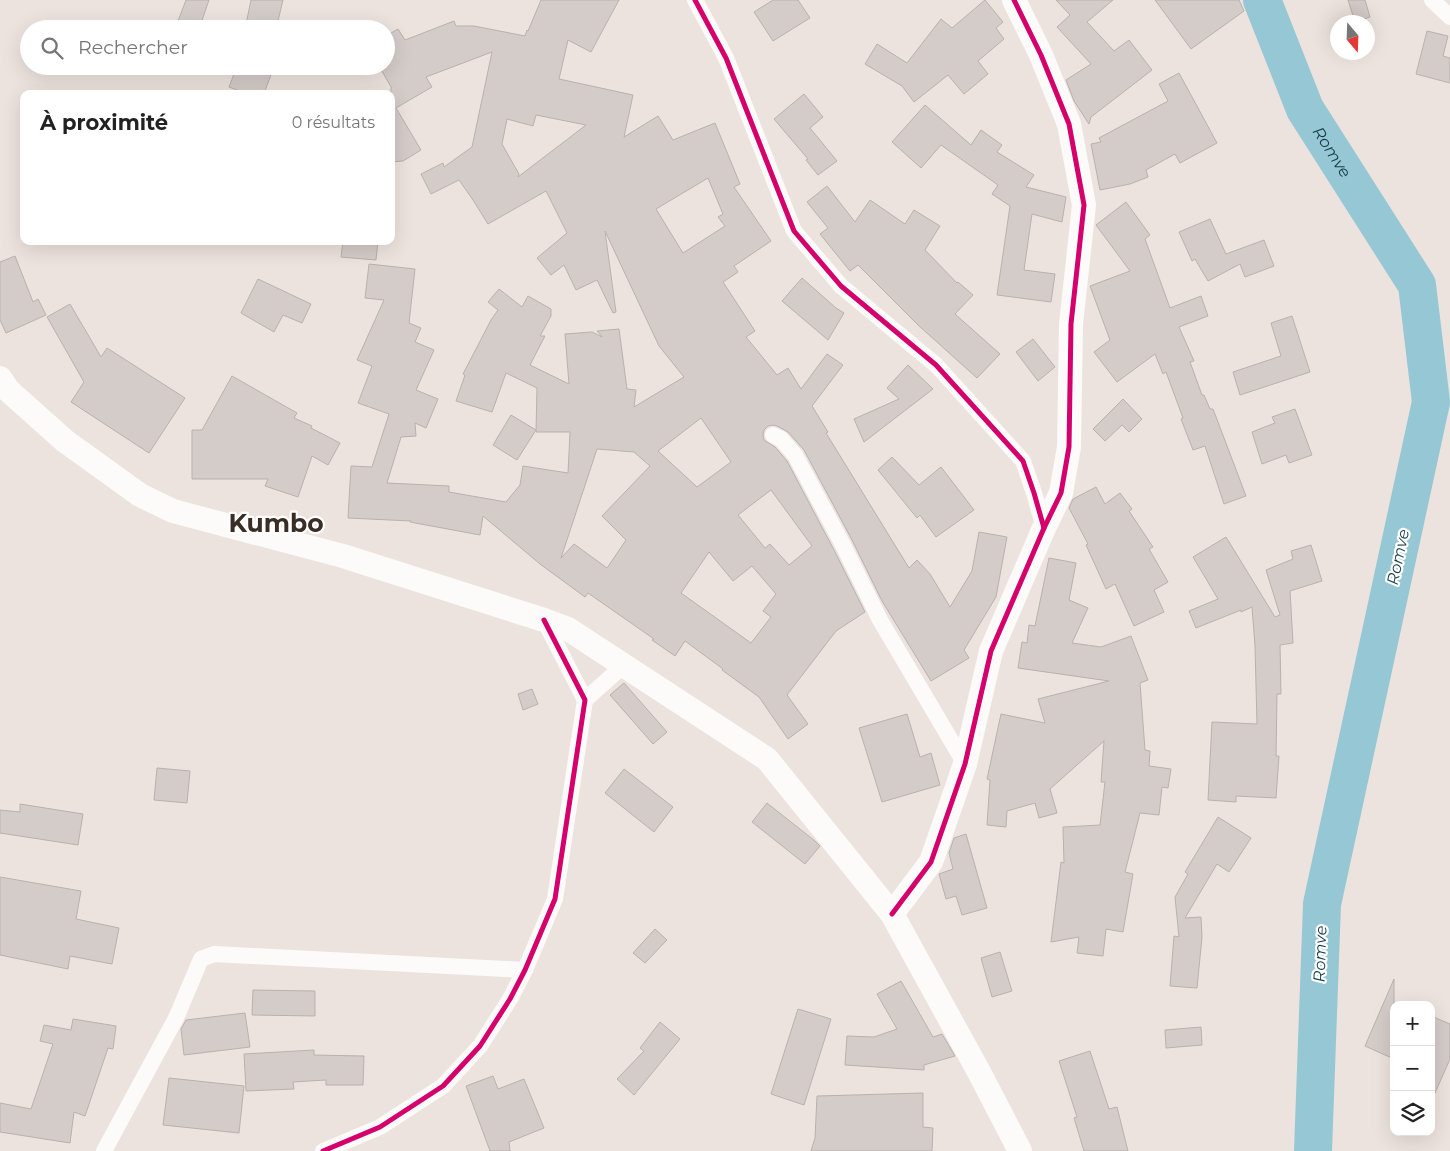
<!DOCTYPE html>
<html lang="fr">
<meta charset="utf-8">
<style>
:root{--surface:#fff;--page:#f6f6f6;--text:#222;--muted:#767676;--line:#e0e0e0}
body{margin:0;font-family:Montserrat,sans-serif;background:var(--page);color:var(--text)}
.controls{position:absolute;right:15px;bottom:15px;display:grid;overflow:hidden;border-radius:10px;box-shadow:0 5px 20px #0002}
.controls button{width:45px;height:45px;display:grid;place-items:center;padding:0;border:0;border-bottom:1px solid var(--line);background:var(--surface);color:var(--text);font:25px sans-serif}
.compass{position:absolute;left:1330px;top:15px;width:45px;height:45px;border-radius:50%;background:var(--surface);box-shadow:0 5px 20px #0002;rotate:161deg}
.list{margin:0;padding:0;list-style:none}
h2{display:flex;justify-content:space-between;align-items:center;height:65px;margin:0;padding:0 20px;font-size:21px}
h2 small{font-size:16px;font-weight:400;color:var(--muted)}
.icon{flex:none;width:28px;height:28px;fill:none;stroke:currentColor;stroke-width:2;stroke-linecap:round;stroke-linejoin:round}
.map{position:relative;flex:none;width:1450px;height:1151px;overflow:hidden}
.search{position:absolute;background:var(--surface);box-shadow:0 5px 20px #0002;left:20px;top:20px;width:375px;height:55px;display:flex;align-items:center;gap:12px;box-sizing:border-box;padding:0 18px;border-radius:28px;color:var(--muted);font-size:19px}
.panel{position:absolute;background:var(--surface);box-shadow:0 5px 20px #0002;left:20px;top:90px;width:375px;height:155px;border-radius:10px}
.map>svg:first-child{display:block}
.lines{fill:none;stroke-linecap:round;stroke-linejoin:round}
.river{stroke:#96c7d4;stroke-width:38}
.building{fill:#d4ccc8;stroke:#b8b1ad;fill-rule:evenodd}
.street{stroke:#fcfbfa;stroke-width:16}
.secondary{stroke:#fcfbfa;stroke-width:24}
.cycleway-casing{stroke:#fff;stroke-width:8}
.cycleway{stroke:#d6006c;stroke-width:5}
.labels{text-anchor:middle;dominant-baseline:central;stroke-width:4.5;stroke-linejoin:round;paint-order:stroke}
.water-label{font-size:16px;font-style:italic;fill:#163b43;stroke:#fff}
.town-label{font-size:25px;font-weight:bold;fill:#3a2d26;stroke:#fff}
</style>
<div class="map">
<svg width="1450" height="1151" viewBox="0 0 1450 1151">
<rect width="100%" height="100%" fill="#ede3de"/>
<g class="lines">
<path class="river" id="s1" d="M1262 0 1305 109 1417 285 1431 402 1322 904 1313 1151"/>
</g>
<g class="building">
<polygon points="186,0 209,0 199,29 175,29"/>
<polygon points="251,0 283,0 276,29 245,29"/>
<path d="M541 0H619L591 52 568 40 559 79 633 95 624 137 658 116 673 140 715 123 740 184 734 187 771 241 734 266 738 272 723 282 755 331 746 337 777 375 788 368 801 389 827 354 843 365 812 406 828 432 826 433 909 568 917 560 930 574 950 607 972 571 979 532 1007 537 996 597 964 650 969 658 931 681 882 601 852 540 804 450 788 432 777 426 773 425 768 426 764 430 763 435 764 440 775 447 787 461 834 550 865 612 836 631 787 695 808 724 788 739 759 697 722 670 723 669 685 641 675 656 652 640 654 639 588 593 585 597 540 564 483 516 480 535 410 522 411 521 348 518 351 466 372 467 389 414 358 403 372 366 357 360 384 300 365 298 369 264 415 269 409 323 421 328 415 342 434 350 416 390 438 399 426 428 415 423 416 436 401 437 387 483 449 486V492L506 502 520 485 523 466 568 473 570 432H536L537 388 506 373 492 412 456 401 465 375 463 374 491 320 498 310 488 302 499 289 522 307 528 296 551 309V316L540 336H545L530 365 569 384 565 334 592 332 602 337 597 331 619 329 627 389 636 390 634 407 684 377 659 346 605 231 616 312 613 313 597 280 576 290 564 265 551 275 537 258 567 233 546 191 488 224 473 200 459 180 431 194 421 174 443 163 444 167 472 147 492 52 426 77 432 87 396 108 421 150 403 161 391 162V87L379 66H386V36L398 29 405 40 454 21 456 26H474L525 36 527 30 528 31ZM536 115 586 125 518 177 519 174 502 144 507 119 533 126ZM708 178 723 214 718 217 725 226 683 253 656 209ZM701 418 731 462 697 487 658 451ZM597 449 634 452 650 466 602 516 626 540 607 568 574 544 561 558ZM771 490 812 546 789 565 770 544 765 548 738 515ZM709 552 733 581 752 566 776 594 763 611 771 617 751 643 681 593Z"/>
<polygon points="773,0 798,0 810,18 773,41 754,12"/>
<polygon points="985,0 1003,22 996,28 1004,39 978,61 988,74 964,94 948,75 914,102 902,86 865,64 877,44 907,63 941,19 952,28"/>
<polygon points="1056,0 1113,0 1087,22 1114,51 1129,40 1152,70 1091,117 1089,124 1074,101 1066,80 1091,64 1057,27 1070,15"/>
<polygon points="1155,0 1239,0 1244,11 1191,49"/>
<polygon points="1348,0 1365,0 1370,17 1355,22"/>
<polygon points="1427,31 1448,36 1443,56 1450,58 1450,83 1416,74"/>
<polygon points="237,66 274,66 264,94 247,94 229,87"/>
<polygon points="1179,73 1217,143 1180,163 1175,154 1146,170 1148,177 1130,184 1100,190 1091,144 1101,142 1099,138 1168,101 1159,84"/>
<polygon points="804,94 823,117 810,128 837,161 818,175 806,160 808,159 774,119"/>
<polygon points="925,105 971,145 981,130 1002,145 997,152 1034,175 1026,187 1066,197 1062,222 1032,214 1024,270 1055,274 1051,302 997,295 1010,206 992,194 998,185 941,145 921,168 892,142"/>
<polygon points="827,186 855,222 870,200 905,224 914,210 940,226 925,250 957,283 958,282 973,295 955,314 1000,354 977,378 918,325 858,265 850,271 820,234 828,228 807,202"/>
<polygon points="1126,202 1150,235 1145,239 1170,308 1201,296 1208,316 1179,327 1194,361 1190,362 1202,395 1204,395 1210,409 1213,409 1246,496 1224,504 1205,446 1193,450 1181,419 1183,418 1166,372 1163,374 1155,354 1117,382 1094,352 1110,340 1090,286 1130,271 1096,225"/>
<polygon points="1210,219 1226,254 1264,240 1274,266 1245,277 1240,264 1208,281 1195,259 1192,261 1179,232"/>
<polygon points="343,241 378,241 376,260 341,257"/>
<polygon points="15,256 33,302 38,299 46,315 6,333 0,320 0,262"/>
<polygon points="802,278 836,308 844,313 828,340 782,301"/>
<polygon points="258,279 311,304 302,323 283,315 274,332 241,313"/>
<polygon points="70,304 101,357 107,348 185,398 149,453 71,402 84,382 47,317"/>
<polygon points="1292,316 1310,372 1240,395 1233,372 1281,356 1271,323"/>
<polygon points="1033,339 1055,367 1038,381 1016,352"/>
<polygon points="908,365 933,389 864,442 854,419 899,399 887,388"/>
<polygon points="232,376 297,413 294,418 312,426 311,428 340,443 328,465 312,456 298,497 265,486 268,479 192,479 192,430 202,430"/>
<polygon points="1123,399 1142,419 1129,432 1122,425 1105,441 1093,429"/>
<polygon points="1295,409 1312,455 1289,463 1286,455 1262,464 1252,432 1275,423 1272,417"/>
<polygon points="511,415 536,430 517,460 493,445"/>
<polygon points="892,457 919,485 941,467 974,510 936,537 920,515 917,518 878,470"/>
<polygon points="1096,487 1105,504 1120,493 1132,509 1129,511 1153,547 1149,549 1168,582 1154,590 1164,612 1134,626 1115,584 1106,589 1086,545 1088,544 1069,508 1073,499"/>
<polygon points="1226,537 1275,617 1280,615 1266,570 1293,559 1291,551 1311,545 1322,581 1290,591 1293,643 1280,645 1281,694 1277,694 1276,756 1279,756 1276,798 1236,796 1236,802 1208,800 1212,722 1257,724 1255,646 1252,607 1241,612 1241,610 1196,628 1189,611 1218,599 1193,557"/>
<polygon points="1049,558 1076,563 1069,600 1088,608 1072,643 1101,647 1131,636 1148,680 1140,683 1145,750 1150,751 1149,766 1171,769 1168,788 1162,787 1159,815 1140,813 1125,872 1133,874 1123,932 1106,929 1103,956 1077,953 1079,937 1051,942 1061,862 1064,863 1063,827 1100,825 1105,782 1101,782 1104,741 1050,789 1057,813 1039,818 1035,803 1007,811 1006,827 987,825 990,780 987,779 1001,714 1045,723 1038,699 1109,681 1018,668 1022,642 1027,643 1029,625 1035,626"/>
<polygon points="624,683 667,732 653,744 610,695"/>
<polygon points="532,689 538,704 523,710 518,694"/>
<polygon points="907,714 920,757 931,753 940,785 882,802 859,728"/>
<polygon points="157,768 190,771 187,803 154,800"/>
<polygon points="624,769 673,807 654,832 605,793"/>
<polygon points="767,803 815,841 820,846 805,864 752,822"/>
<polygon points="20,804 83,814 78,845 0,833 0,810 20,812"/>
<polygon points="1218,817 1251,838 1229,872 1217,864 1185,918 1201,917 1202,937 1197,988 1170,986 1174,936 1179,937 1175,897 1188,874 1185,872"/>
<polygon points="966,834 987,908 962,915 956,896 946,899 939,874 953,869 949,853 954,838"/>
<polygon points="0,877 81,891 76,919 119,928 112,964 70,956 68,969 0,955"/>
<polygon points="655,929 667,940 645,963 633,953"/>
<polygon points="1000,952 1012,991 992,997 981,958"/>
<polygon points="1394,979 1394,1059 1365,1046"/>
<polygon points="901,981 933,1037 942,1034 955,1056 924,1065 924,1070 845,1065 847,1036 874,1037 897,1029 877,994"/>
<polygon points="253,990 315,991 315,1016 252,1015"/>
<polygon points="798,1009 831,1019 804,1105 771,1094"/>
<polygon points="245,1013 250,1047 184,1055 181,1029 186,1020"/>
<polygon points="1431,1016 1450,1024 1450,1059 1431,1102"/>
<polygon points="73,1019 116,1026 113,1049 108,1048 85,1116 74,1112 70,1143 0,1132 0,1103 31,1109 53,1044 40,1041 44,1025 71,1030"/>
<polygon points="660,1022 680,1039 634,1095 617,1079 644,1051 640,1048"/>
<polygon points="1201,1027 1202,1045 1166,1048 1165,1030"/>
<polygon points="314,1050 314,1055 364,1056 363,1085 326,1085 326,1080 293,1082 294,1089 246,1091 244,1054"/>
<polygon points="1090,1051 1109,1109 1117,1107 1128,1151 1084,1151 1074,1118 1077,1117 1059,1061"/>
<polygon points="493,1076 498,1089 524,1079 544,1128 509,1142 510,1151 490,1151 466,1086"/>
<polygon points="169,1078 244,1086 239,1133 163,1125"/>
<polygon points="923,1093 923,1127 933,1128 932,1151 811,1151 815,1138 817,1096"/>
</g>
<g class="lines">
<g class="street">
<polyline points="695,0 726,58 794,231 841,286 936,365 1023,461 1034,493 1044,528"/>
<polyline points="1432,0 1450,17"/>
<polyline points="773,435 781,439 795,455 843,545 880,620 965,764"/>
<polyline points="585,700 624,665"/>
<polyline points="104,1151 176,1018 201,959 214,954 525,970"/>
<polyline points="323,1151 380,1127 443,1086 480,1046 510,999 525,970 555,899 585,700 544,620"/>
</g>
<g class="secondary">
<polyline points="0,378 9,391 65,441 140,495 173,511 343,556 544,620 568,629 767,759 892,914 979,1072 1020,1151"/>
<polyline points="892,914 931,862 965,764 991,651 1044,528 1061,493 1069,447 1071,324 1084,205 1069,124 1041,55 1014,0"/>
</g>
<defs>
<g id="cycleway">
<polyline points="695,0 726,58 794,231 841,286 936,365 1023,461 1034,493 1044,528"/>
<polyline points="892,914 931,862 965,764 991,651 1044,528 1061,493 1069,447 1071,324 1084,205 1069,124 1041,55 1014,0"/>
<polyline points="323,1151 380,1127 443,1086 480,1046 510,999 525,970 555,899 585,700 544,620"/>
</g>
</defs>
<use href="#cycleway" class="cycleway-casing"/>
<use href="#cycleway" class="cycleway"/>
</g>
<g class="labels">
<g class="water-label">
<text stroke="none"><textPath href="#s1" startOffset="168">Romve</textPath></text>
<text transform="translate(1398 557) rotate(-78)">Romve</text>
<text transform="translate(1320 954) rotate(-88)">Romve</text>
</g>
<g class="town-label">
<text x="276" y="523">Kumbo</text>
</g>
</g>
</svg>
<div class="controls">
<button>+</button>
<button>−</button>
<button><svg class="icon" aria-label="layers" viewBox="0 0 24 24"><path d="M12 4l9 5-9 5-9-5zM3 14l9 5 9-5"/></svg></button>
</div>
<svg class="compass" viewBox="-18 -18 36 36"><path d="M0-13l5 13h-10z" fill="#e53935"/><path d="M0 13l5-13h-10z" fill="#767676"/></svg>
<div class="search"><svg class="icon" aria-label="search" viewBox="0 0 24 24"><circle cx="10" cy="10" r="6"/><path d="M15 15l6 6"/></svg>Rechercher</div>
<section class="panel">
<h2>À proximité<small>0 résultats</small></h2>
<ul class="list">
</ul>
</section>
</div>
